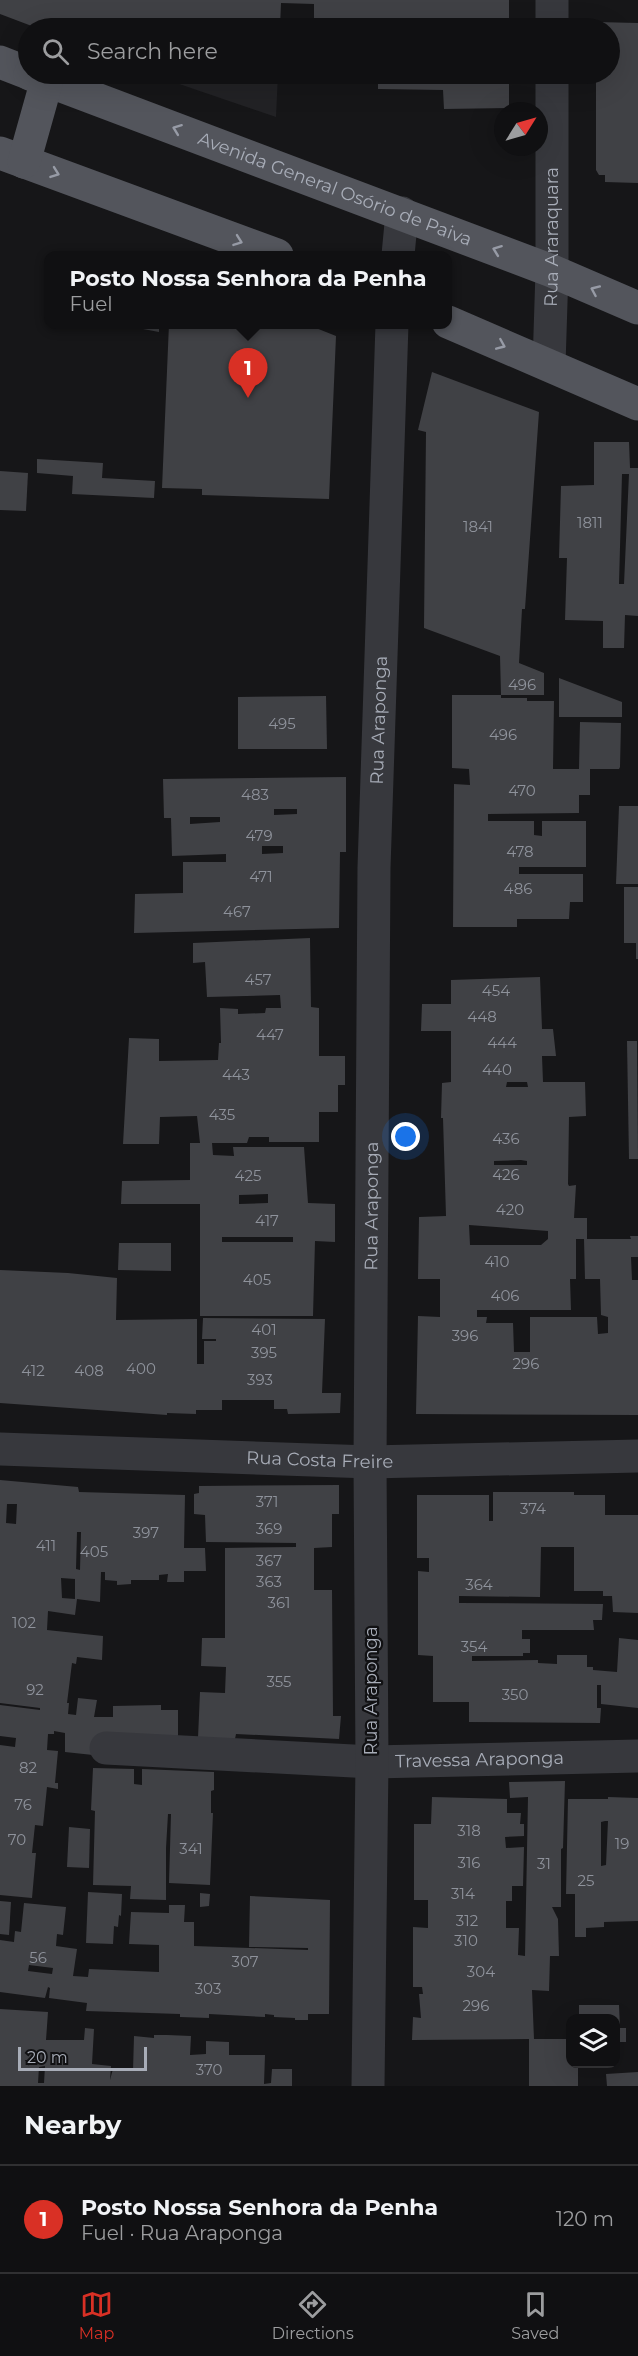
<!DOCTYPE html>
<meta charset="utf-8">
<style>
:root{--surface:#101012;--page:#19191b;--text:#f1f3f6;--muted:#9c9d9f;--line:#303032;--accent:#d93025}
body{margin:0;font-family:Montserrat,sans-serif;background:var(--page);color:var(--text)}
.controls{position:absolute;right:18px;bottom:18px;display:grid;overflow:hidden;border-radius:12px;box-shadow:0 6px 24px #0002}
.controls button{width:54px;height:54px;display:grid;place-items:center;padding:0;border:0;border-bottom:2px solid var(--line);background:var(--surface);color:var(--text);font:30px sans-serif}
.compass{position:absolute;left:494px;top:102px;width:54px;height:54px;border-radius:50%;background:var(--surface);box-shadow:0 6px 24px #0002;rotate:53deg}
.scale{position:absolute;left:18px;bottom:15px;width:129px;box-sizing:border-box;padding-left:6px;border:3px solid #a8adb8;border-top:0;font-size:16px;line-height:21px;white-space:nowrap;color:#a8adb8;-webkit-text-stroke:4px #111113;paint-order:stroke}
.you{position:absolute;left:406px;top:1137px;width:21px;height:21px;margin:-15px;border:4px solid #fff;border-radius:50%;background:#1a73e8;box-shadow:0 0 0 9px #1a73e833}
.badge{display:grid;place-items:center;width:39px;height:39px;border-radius:50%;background:var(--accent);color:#fff;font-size:20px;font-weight:700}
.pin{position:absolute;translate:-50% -50px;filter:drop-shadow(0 2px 3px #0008)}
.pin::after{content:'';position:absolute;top:32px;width:21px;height:18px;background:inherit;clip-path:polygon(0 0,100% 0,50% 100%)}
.popup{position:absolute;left:44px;top:251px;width:408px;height:78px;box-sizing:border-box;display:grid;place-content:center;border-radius:12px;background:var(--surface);filter:drop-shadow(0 2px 4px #0005);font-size:20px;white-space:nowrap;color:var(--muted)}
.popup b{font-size:22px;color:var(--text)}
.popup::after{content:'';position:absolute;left:50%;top:100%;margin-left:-12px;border:12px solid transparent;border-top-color:var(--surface)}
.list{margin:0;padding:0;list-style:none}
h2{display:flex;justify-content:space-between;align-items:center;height:78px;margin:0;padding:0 24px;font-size:26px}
h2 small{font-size:20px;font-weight:400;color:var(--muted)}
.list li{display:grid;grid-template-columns:39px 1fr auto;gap:18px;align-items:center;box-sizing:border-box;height:108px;padding:0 24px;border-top:2px solid var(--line)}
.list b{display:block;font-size:22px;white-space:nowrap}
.list p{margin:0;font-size:20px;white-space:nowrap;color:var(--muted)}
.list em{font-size:20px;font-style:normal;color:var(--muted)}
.icon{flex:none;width:33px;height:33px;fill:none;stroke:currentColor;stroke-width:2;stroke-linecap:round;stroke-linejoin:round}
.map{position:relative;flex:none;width:638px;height:2086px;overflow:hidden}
.search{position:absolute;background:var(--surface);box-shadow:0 6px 24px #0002;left:18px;right:18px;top:18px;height:66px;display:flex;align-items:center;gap:15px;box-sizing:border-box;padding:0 21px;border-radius:33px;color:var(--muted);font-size:22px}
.sheet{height:186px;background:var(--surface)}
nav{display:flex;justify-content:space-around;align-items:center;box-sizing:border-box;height:84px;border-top:2px solid var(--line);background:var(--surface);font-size:16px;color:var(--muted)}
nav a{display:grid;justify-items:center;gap:3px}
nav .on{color:var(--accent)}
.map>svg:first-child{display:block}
.built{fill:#222225}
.building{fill:#404145;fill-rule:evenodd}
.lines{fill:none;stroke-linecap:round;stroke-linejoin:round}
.minor{stroke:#37383d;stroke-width:33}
.major{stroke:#53555c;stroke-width:33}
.oneway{stroke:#979ba6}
.labels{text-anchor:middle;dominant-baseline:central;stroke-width:4.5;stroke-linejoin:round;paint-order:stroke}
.number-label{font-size:15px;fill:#8e929b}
.street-label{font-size:18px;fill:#a8adb8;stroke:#111113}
</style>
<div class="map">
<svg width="638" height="2086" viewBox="0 0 638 2086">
<rect width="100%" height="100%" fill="#161618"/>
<polygon class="built" points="150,74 278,74 276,117"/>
<g class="building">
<polygon points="0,0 509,0 509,28 314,28 314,4 281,3 280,28 37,28 0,14"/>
<polygon points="596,22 638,23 638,183 605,182 605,175 599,175 596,170 596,74 610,74 610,28 596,28"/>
<polygon points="378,74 509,74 509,108 444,109 443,90 378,89"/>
<polygon points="127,324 159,324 159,332 127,326"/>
<polygon points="169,324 306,324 336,336 329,499 202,495 202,489 162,488"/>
<polygon points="432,372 539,412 525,609 522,609 519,663 544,673 544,695 501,695 500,656 424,628 426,432 418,430"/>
<path d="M594 442H629L630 468H638V616L625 615 624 648H603V621L565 620 567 558H559L561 486 594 485ZM622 474H629L624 584H619Z"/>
<polygon points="37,459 103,463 102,478 155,481 154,498 72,494 73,476 37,473"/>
<polygon points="0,471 28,473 26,511 0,510"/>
<polygon points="559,678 622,702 622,717 559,717"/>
<polygon points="452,695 501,695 501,698 527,698 527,701 554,701 553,769 579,769 580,722 621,723 620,767 619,769 590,769 590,795 579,795 579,813 488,814 488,821 534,821 534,835 542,836 542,821 586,821 586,867 519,867 519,874 583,874 583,902 570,902 569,919 517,919 517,927 453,927 454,784 470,785 469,769 452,768"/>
<polygon points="326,696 327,749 238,749 238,697"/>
<path d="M346 777V852H340L339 928 134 933 135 894 183 893V862H226V854L172 856 171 818H164L163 779ZM274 809H297V814L274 815ZM190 817H220V822L190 824ZM262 846H283V853L262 854Z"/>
<polygon points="619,806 638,806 638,884 616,884"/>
<polygon points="624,887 638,887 638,959 636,959 636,943 624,943"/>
<path d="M310 938 311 1007 319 1008V1056H345V1085H338V1112H319V1142H269V1137H249L247 1143H212L213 1155 234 1156 233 1147H304L308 1203 335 1204V1242L315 1241 313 1316H200V1204H121L122 1181 190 1180V1143H200L197 1116 160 1117 159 1144H123L129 1038 159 1039V1061L218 1060 219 1043H221L220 1008 238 1009V1014L265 1013 266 1008H281L280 995 207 997 205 962 193 963V943ZM268 1194V1203L239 1204V1195ZM222 1237H293V1242H222Z"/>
<path d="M540 977 542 1029H553L556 1056H542L543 1082H585L586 1116 569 1117 568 1184 569 1186 576 1185 574 1218H587V1239H631L630 1236H638V1257H631L632 1280H638V1415L416 1414 418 1316 440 1317V1279H418L419 1217 446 1216 443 1118H441L442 1083 451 1082V1031H421L422 1004H451V980ZM507 1082H527L528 1087H506ZM521 1160 527 1161V1165H494V1161ZM469 1225 548 1231V1239L541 1245H470ZM576 1239H584L585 1279H600L601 1315 608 1317V1333L598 1334 597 1317H530V1352H514L513 1323H486L487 1317H477V1310H571L570 1279H576Z"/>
<polygon points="627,1041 637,1041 638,1159 629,1159"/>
<polygon points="119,1243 171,1243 171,1271 118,1270"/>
<polygon points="0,1270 68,1273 117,1278 116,1320 197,1319 197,1364 204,1364 204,1341 216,1341 216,1339 202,1339 203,1318 325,1319 322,1393 341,1393 340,1413 288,1414 287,1409 274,1409 274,1400 222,1400 222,1410 196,1410 196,1414 167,1413 167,1415 0,1403"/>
<path d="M0 1480 78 1487 79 1492 185 1495 184 1548H205L206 1571H184V1582H167L168 1574 159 1575V1580H131V1584L117 1585V1581L105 1580V1572H101L100 1602 77 1599 75 1615 48 1611 47 1630 103 1636 102 1660 77 1657 76 1664 72 1663 67 1703H69L68 1714 76 1715 78 1698 97 1700 94 1717H113V1706L161 1705V1710H178V1740L94 1738 93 1755 65 1752V1733L54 1731V1734H48L47 1750 58 1751 55 1783H58V1789L47 1787 43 1826 35 1825 32 1853H36L32 1898 0 1895V1745L15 1747 16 1738 0 1736V1705L40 1710V1708L0 1703ZM7 1504H17L16 1524 6 1523ZM77 1532H81L80 1570 76 1569ZM61 1578 75 1579V1599L62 1598Z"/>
<polygon points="339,1485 339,1514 332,1514 332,1547 314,1548 314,1590 332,1590 333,1716 341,1716 339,1739 236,1734 235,1739 198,1738 200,1692 225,1693 226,1667 201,1666 202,1638 225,1638 225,1548 296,1547 296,1543 206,1542 205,1515 194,1514 194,1494 199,1493 199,1486"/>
<polygon points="493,1492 574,1492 574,1495 605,1495 605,1515 638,1515 638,1613 613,1612 612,1596 603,1596 603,1591 574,1591 574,1547 541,1547 540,1597 459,1596 459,1603 603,1604 602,1620 593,1620 594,1630 522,1630 522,1639 530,1639 530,1653 523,1653 523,1656 472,1656 472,1661 538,1660 538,1663 557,1664 557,1655 587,1655 587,1667 593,1667 593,1670 617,1672 619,1638 638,1640 638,1708 601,1704 601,1685 597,1685 597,1708 601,1708 600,1723 469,1722 469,1702 433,1702 433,1656 418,1655 418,1571 429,1572 429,1558 417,1558 417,1495 489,1495 489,1521 493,1521"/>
<polygon points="93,1768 134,1769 134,1784 142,1785 142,1769 214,1772 214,1790 211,1791 211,1813 213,1813 210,1885 169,1883 171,1814 168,1814 166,1848 166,1900 130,1899 131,1886 93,1885 95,1811 91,1810"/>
<polygon points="565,1781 563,1848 561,1849 561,1907 552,1907 558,1919 559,1956 550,1956 549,1991 532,1990 534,2039 570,2039 570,2064 578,2064 578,2086 529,2086 529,2039 412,2040 413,2017 421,2018 419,1994 423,1994 422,1987 413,1987 413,1927 428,1928 428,1900 414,1900 414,1824 431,1824 432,1797 507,1799 507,1813 521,1813 520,1824 524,1824 524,1836 505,1837 506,1848 524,1847 523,1886 512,1886 512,1901 506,1901 506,1928 519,1928 518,1955 525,1956 528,1797 510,1798 509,1782"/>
<path d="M608 1797 638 1798V1921L604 1922V1927L586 1928V1937H575V1894H566L568 1799H608ZM605 1821H608L606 1865 601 1866V1822Z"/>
<polygon points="69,1827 90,1829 89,1868 67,1867"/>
<polygon points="88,1892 122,1894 121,1916 119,1915 118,1927 114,1926 113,1944 86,1943"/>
<polygon points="200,1893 210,1894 209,1906 200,1907"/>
<path d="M250 1896 330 1900 329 2014H308V2020H295V2018L274 2017V2015L265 2014V2017L209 2014V2018L180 2017V2014L86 2011 87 2003 49 1998 50 1988 48 1987 45 1998 0 1992V1940L14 1942 15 1931 21 1932 24 1903 66 1907 63 1935 57 1934 56 1946 77 1949 73 1976 88 1977 89 1969 159 1972V1945L129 1944 131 1912 169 1913V1905H185L184 1922H194V1946L308 1950V1948L249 1947ZM29 1965 53 1968 52 1974 28 1971Z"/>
<polygon points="0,1901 11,1902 9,1935 0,1934"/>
<polygon points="579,2005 619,2005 620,2028 626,2028 626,2042 616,2042 616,2018 579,2018"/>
<path d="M0 2009 48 2012 46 2040H84L85 2028 94 2029 92 2064 111 2066 110 2080 113 2069 133 2071 134 2036 154 2038V2035H167L191 2036 190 2055 206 2054V2041L229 2042V2055H265L264 2084 271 2083 272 2069H292V2086H0ZM45 2066 44 2083H38L39 2067Z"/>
<polygon points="638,2072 638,2086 607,2086 606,2074"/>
</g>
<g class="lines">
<g class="minor">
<polyline points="552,28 552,0"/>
<polyline points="398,255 402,213"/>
<path id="s1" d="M549 365 552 271V74"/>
<path id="s2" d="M0 1449 370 1462 638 1456"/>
<path id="s3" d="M106 1748 372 1762 638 1756"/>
<path id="s4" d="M368 2086 372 1762 370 1462 374 868 392 324"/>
</g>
<g class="major">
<polyline points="0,62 28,73"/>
<path id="s5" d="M30 74 552 271 638 308"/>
<polyline points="0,153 277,255"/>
<polyline points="24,162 47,80"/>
<polyline points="448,322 638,404"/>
</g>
</g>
<defs><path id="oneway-chevron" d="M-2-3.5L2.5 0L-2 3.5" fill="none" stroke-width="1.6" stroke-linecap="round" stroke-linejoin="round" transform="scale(1.5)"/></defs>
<g class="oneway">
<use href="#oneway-chevron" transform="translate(177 129) rotate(-159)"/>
<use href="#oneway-chevron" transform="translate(55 173) rotate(20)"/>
<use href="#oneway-chevron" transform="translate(238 241) rotate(20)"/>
<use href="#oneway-chevron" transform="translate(497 250) rotate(-159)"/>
<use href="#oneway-chevron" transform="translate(595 290) rotate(-156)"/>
<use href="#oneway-chevron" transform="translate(501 345) rotate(23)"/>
</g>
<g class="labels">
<g class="number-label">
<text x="590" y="522">1811</text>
<text x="478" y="526">1841</text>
<text x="522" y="684">496</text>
<text x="282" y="723">495</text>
<text x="503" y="734">496</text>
<text x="522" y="790">470</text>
<text x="255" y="794">483</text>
<text x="259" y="835">479</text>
<text x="520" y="851">478</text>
<text x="261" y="876">471</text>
<text x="518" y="888">486</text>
<text x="237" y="911">467</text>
<text x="258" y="979">457</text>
<text x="496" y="990">454</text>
<text x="482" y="1016">448</text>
<text x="270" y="1034">447</text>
<text x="502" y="1042">444</text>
<text x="497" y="1069">440</text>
<text x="236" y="1074">443</text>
<text x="222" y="1114">435</text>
<text x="506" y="1138">436</text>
<text x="506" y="1174">426</text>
<text x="248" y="1175">425</text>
<text x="510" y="1209">420</text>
<text x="267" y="1220">417</text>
<text x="497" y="1261">410</text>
<text x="257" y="1279">405</text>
<text x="505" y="1295">406</text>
<text x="264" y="1329">401</text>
<text x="465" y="1335">396</text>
<text x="264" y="1352">395</text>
<text x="526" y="1363">296</text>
<text x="141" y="1368">400</text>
<text x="33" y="1370">412</text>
<text x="89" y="1370">408</text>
<text x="260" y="1379">393</text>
<text x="267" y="1501">371</text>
<text x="533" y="1508">374</text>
<text x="269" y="1528">369</text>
<text x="146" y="1532">397</text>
<text x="46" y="1545">411</text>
<text x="94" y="1551">405</text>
<text x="269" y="1560">367</text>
<text x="269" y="1581">363</text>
<text x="479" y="1584">364</text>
<text x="279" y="1602">361</text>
<text x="24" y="1622">102</text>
<text x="474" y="1646">354</text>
<text x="279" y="1681">355</text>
<text x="35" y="1689">92</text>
<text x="515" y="1694">350</text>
<text x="28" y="1767">82</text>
<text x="23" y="1804">76</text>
<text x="469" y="1830">318</text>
<text x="17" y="1839">70</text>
<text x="622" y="1843">19</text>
<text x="191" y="1848">341</text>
<text x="469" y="1862">316</text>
<text x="544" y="1863">31</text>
<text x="586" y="1880">25</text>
<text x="463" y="1893">314</text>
<text x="467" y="1920">312</text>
<text x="466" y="1940">310</text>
<text x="38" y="1957">56</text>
<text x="245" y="1961">307</text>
<text x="481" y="1971">304</text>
<text x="208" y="1988">303</text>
<text x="476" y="2005">296</text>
<text x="209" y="2069">370</text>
</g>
<g class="street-label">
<text stroke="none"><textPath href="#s5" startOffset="326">Avenida General Osório de Paiva</textPath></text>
<text stroke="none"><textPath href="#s1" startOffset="128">Rua Araraquara</textPath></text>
<text stroke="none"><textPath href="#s4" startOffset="1366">Rua Araponga</textPath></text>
<text stroke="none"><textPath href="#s4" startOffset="880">Rua Araponga</textPath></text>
<text stroke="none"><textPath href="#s2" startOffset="320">Rua Costa Freire</textPath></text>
<text transform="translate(371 1691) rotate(-90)">Rua Araponga</text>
<text stroke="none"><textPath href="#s3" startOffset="374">Travessa Araponga</textPath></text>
</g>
</g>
</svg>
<div class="controls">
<button><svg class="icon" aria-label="layers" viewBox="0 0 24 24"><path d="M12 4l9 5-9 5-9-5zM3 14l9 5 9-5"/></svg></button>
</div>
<svg class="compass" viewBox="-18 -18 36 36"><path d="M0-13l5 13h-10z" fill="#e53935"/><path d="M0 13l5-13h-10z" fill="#9c9d9f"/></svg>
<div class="scale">20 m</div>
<div class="you"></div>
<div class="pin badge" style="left:248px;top:398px">1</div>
<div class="popup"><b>Posto Nossa Senhora da Penha</b>Fuel</div>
<div class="search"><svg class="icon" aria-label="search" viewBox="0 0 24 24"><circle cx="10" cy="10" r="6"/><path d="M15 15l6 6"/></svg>Search here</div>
</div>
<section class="sheet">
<h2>Nearby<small></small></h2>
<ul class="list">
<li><span class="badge">1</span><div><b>Posto Nossa Senhora da Penha</b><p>Fuel · Rua Araponga</p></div><em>120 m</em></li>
</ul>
</section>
<nav>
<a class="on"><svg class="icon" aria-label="map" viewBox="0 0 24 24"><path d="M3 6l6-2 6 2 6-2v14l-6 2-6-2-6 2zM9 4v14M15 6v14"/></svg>Map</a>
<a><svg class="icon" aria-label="directions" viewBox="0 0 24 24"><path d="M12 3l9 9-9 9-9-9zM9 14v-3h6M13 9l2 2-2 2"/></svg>Directions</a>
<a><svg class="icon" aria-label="saved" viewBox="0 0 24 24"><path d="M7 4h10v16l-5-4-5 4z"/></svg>Saved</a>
</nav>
